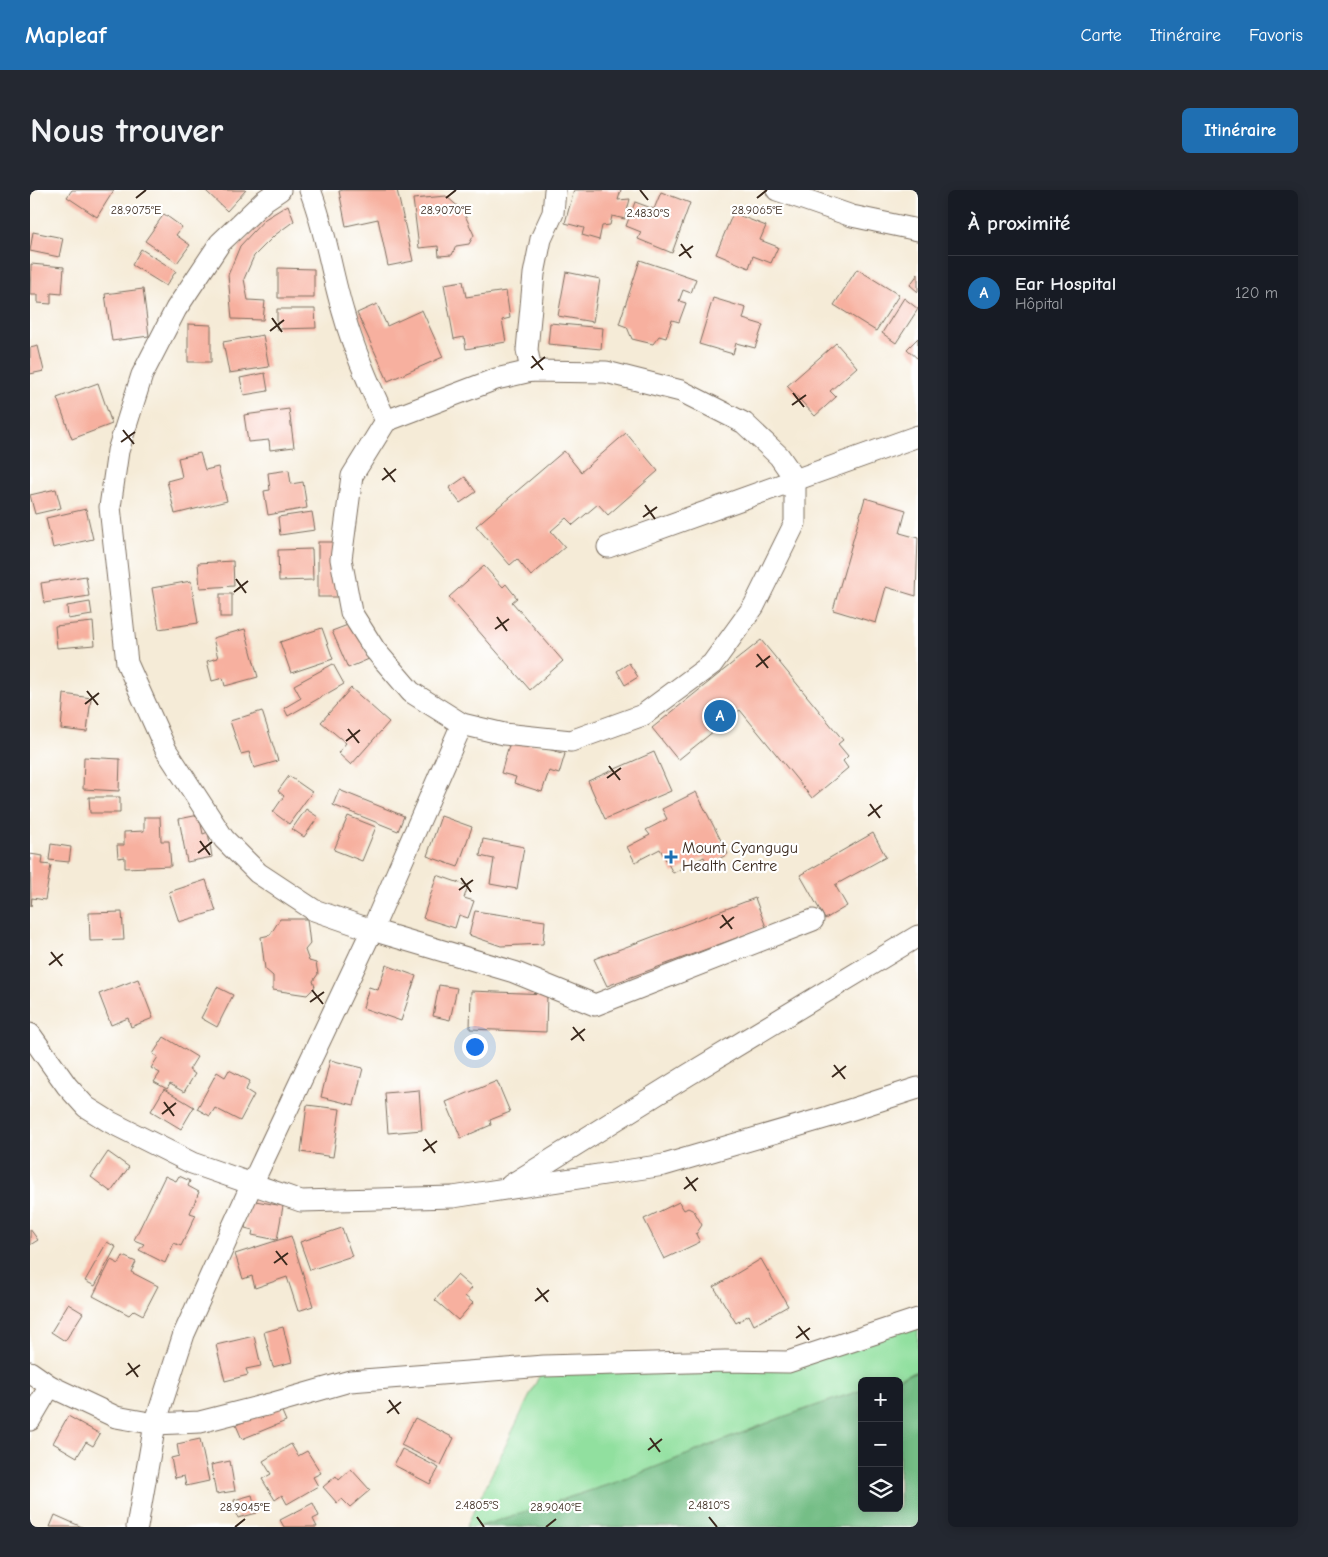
<!DOCTYPE html>
<html lang="fr">
<meta charset="utf-8">
<style>
:root{--surface:#171b24;--page:#242831;--text:#f1f3f6;--muted:#9ea1a6;--line:#363941;--accent:#1f6fb2}
body{margin:0;font-family:"Comic Neue",sans-serif;background:var(--page);color:var(--text)}
.controls{position:absolute;right:15px;bottom:15px;display:grid;overflow:hidden;border-radius:8px;box-shadow:0 2px 12px #0003}
.controls button{width:45px;height:45px;display:grid;place-items:center;padding:0;border:0;border-bottom:1px solid var(--line);background:var(--surface);color:var(--text);font:25px sans-serif}
.you{position:absolute;left:444px;top:856px;width:18px;height:18px;margin:-12px;border:4px solid #fff;border-radius:50%;background:#1a73e8;box-shadow:0 0 0 8px #1a73e833}
.badge{display:grid;place-items:center;width:32px;height:32px;border-radius:50%;background:var(--accent);color:#fff;font-size:16px;font-weight:700}
.pin{position:absolute;translate:-50% -50%;border:2px solid #fff;box-shadow:0 1px 5px #0006}
.list{margin:0;padding:0;list-style:none}
h2{display:flex;justify-content:space-between;align-items:center;height:65px;margin:0;padding:0 20px;font-size:21px}
h2 small{font-size:16px;font-weight:400;color:var(--muted)}
.list li{display:grid;grid-template-columns:32px 1fr auto;gap:15px;align-items:center;box-sizing:border-box;height:75px;padding:0 20px;border-top:1px solid var(--line)}
.list b{display:block;font-size:19px;white-space:nowrap}
.list p{margin:0;font-size:16px;white-space:nowrap;color:var(--muted)}
.list em{font-size:16px;font-style:normal;color:var(--muted)}
.icon{flex:none;width:28px;height:28px;fill:none;stroke:currentColor;stroke-width:2;stroke-linecap:round;stroke-linejoin:round}
.map{position:relative;flex:none;width:888px;height:1337px;overflow:hidden;border-radius:8px}
header{display:flex;align-items:center;gap:30px;box-sizing:border-box;height:70px;padding:0 25px;background:var(--accent);color:#fff}
header strong{font-size:24px}
nav{display:flex;gap:28px;margin-inline-start:auto;font-size:18px}
.intro{display:flex;align-items:center;justify-content:space-between;box-sizing:border-box;height:120px;padding:0 30px}
h1{margin:0;font-size:35px}
.button{padding:12px 22px;border-radius:8px;background:var(--accent);color:#fff;font-size:18px;font-weight:700}
main{display:flex;gap:30px;padding:0 30px}
aside{flex:1;background:var(--surface);border-radius:8px;box-shadow:0 2px 12px #0003}
.map>svg:first-child{display:block}
.green{fill:#91e09f;stroke:#66855e}
.forest{fill:#74be86;stroke:#587452}
.building{fill:#f7b09f}
.lines{fill:none;stroke-linecap:round;stroke-linejoin:round}
.street-casing{stroke:#7c6e5f;stroke-width:23}
.street{stroke:#fff;stroke-width:21}
.ticks{fill:none;stroke:#3b2a1e;stroke-width:2}
.poi-dot{fill:#1f6fb2;stroke:#fff;stroke-width:2}
.labels{text-anchor:middle;dominant-baseline:central;stroke-width:4.5;stroke-linejoin:round;paint-order:stroke}
.poi-label{font-size:16px;fill:#3b2a1e;stroke:#fff;text-anchor:start}
.ticks-label{font-size:12px;text-anchor:middle;fill:#3b2a1e;stroke:#fff;stroke-width:4.5;stroke-linejoin:round;paint-order:stroke}
</style>
<header>
<strong>Mapleaf</strong>
<nav><a>Carte</a><a>Itinéraire</a><a>Favoris</a></nav>
</header>
<div class="intro"><h1>Nous trouver</h1><a class="button">Itinéraire</a></div>
<main>
<div class="map">
<svg width="888" height="1337" viewBox="0 0 888 1337">
<rect width="100%" height="100%" fill="#fff"/>
<filter id="ink" filterUnits="userSpaceOnUse"><feTurbulence type="fractalNoise" baseFrequency=".02" numOctaves="2"/><feDisplacementMap in="SourceGraphic" scale="10" xChannelSelector="R" yChannelSelector="G"/><feConvolveMatrix kernelMatrix="1 2 1 2 8 2 1 2 1" color-interpolation-filters="sRGB"/></filter>
<filter id="wash" filterUnits="userSpaceOnUse"><feTurbulence type="fractalNoise" baseFrequency=".0096" numOctaves="4" result="noise"/><feDisplacementMap in="SourceGraphic" scale="20" xChannelSelector="R" yChannelSelector="G"/><feGaussianBlur stdDeviation="1.12" result="paint"/><feColorMatrix in="noise" values="0 0 0 0 0 0 0 0 0 0 0 0 0 0 0 0 0 1.4 0 .05"/><feComposite in="paint" operator="in"/></filter>
<g filter="url(#wash)">
<rect width="100%" height="100%" fill="#f5ebd7"/>
<polygon class="green" points="888,1129 888,1181 859,1191 832,1191 832,1200 753,1227 590,1291 448,1337 436,1337 514,1176 758,1172"/>
<polygon class="forest" points="888,1181 888,1337 448,1337 590,1291 753,1227 832,1200 832,1318 869,1318 869,1191 859,1191"/>
<g id="blocks">
<g class="building">
<polygon points="42,0 84,0 67,27 37,7"/>
<polygon points="175,0 216,0 197,21"/>
<polygon points="314,0 367,0 383,71 358,76 348,29 316,36 309,1"/>
<polygon points="544,0 591,0 588,10 600,9 595,29 582,26 580,35 572,36 569,50 552,45 554,38 535,33"/>
<polygon points="631,2 660,13 642,63 608,49 611,42 596,36 605,12 624,19"/>
<polygon points="416,6 433,21 444,45 439,54 426,56 422,65 409,66 408,56 389,58 383,9"/>
<polygon points="258,15 264,31 245,45 224,66 214,89 218,110 235,111 233,130 202,129 198,85 210,56 235,29"/>
<polygon points="703,23 736,36 730,50 748,57 741,73 723,66 719,78 686,64"/>
<polygon points="134,24 152,37 146,45 160,55 147,73 115,51"/>
<polygon points="3,42 33,48 29,67 0,61"/>
<polygon points="111,59 146,81 136,96 102,75"/>
<polygon points="610,70 666,89 661,103 653,100 649,111 656,113 649,132 642,130 636,148 629,146 623,154 602,149 597,137 589,134"/>
<polygon points="1,74 34,77 32,104 21,103 21,114 8,113 8,105 0,105"/>
<polygon points="248,78 284,79 284,108 248,108"/>
<polygon points="827,79 869,105 846,141 804,115"/>
<polygon points="536,82 570,89 563,132 528,126"/>
<polygon points="888,84 888,102 880,95"/>
<polygon points="433,91 436,107 476,101 480,128 472,130 476,152 436,159 434,147 424,149 414,94"/>
<polygon points="113,99 119,146 82,151 75,104"/>
<polygon points="683,108 716,118 713,129 733,135 725,158 706,153 703,164 669,154"/>
<polygon points="874,108 888,119 866,153 852,143"/>
<polygon points="347,114 357,136 392,120 413,167 358,191 327,123"/>
<polygon points="247,119 285,119 286,138 247,139"/>
<polygon points="520,133 573,138 571,159 518,154"/>
<polygon points="158,134 181,135 181,172 158,172"/>
<polygon points="233,145 239,177 199,183 193,152"/>
<polygon points="888,148 888,169 877,159"/>
<polygon points="806,153 827,177 800,201 806,207 785,226 757,196"/>
<polygon points="8,156 14,181 0,184 0,158"/>
<polygon points="235,183 238,201 214,205 210,188"/>
<polygon points="68,193 82,234 42,249 27,208"/>
<polygon points="259,219 264,257 240,260 239,250 218,252 214,225"/>
<polygon points="596,243 628,281 578,325 568,314 543,335 536,328 521,341 535,357 501,386 487,369 480,375 446,336 534,261 551,282"/>
<polygon points="170,263 175,280 188,277 197,311 145,324 137,291 152,287 148,268"/>
<polygon points="259,280 261,294 273,292 277,318 238,325 234,301 240,300 238,283"/>
<polygon points="435,287 446,302 430,313 419,298"/>
<polygon points="26,299 31,318 5,324 0,305"/>
<polygon points="835,308 876,320 870,343 888,348 886,406 856,397 846,433 803,420"/>
<polygon points="56,319 63,349 23,358 16,328"/>
<polygon points="282,322 285,340 250,345 248,327"/>
<rect x="288" y="352" width="19" height="55"/>
<polygon points="282,359 283,390 249,391 248,360"/>
<polygon points="203,371 204,396 170,398 168,373"/>
<polygon points="454,376 473,397 476,394 487,408 482,412 533,471 500,500 419,407"/>
<polygon points="56,386 59,406 14,413 11,393"/>
<polygon points="161,391 168,433 129,439 122,398"/>
<rect x="190" y="404" width="12" height="23"/>
<polygon points="60,412 62,425 38,429 37,416"/>
<polygon points="63,432 65,455 27,458 25,436"/>
<polygon points="323,433 339,469 318,478 302,441"/>
<polygon points="292,438 303,469 261,483 250,452"/>
<polygon points="215,439 228,487 195,496 193,488 182,491 177,471 188,468 183,448"/>
<polygon points="731,450 813,550 808,554 818,566 813,571 818,578 782,608 710,520 648,570 622,538"/>
<polygon points="599,473 608,487 595,495 587,481"/>
<polygon points="303,474 314,494 258,526 254,518 271,508 264,495"/>
<polygon points="321,498 359,532 321,575 308,563 316,553 291,532"/>
<polygon points="34,504 61,508 57,542 31,539"/>
<polygon points="232,521 248,571 224,578 219,562 211,564 200,531"/>
<polygon points="481,548 535,564 529,584 519,581 512,602 484,593 486,587 471,583"/>
<polygon points="624,562 641,601 575,629 558,591"/>
<polygon points="54,567 90,569 89,601 53,599"/>
<polygon points="259,586 282,602 259,634 243,622 254,606 248,601"/>
<polygon points="309,600 374,626 368,641 303,615"/>
<polygon points="666,602 698,664 678,675 674,667 643,683 630,659 605,672 597,657 620,645 616,640 637,629 632,619"/>
<polygon points="59,607 90,607 90,623 60,623"/>
<polygon points="276,619 288,627 274,647 262,639"/>
<polygon points="169,625 173,644 178,642 182,667 157,672 149,629"/>
<polygon points="318,626 346,637 332,671 304,660"/>
<polygon points="411,626 442,637 428,677 397,666"/>
<polygon points="114,627 130,627 131,651 139,651 141,676 95,678 95,667 88,668 87,655 94,655 94,642 114,641"/>
<polygon points="843,643 856,667 805,695 817,716 795,729 770,685"/>
<polygon points="453,649 494,657 487,699 460,694 464,669 450,666"/>
<polygon points="21,654 41,657 39,672 19,670"/>
<polygon points="0,664 13,666 12,674 21,675 15,710 2,708 1,716"/>
<polygon points="407,685 438,696 434,708 444,711 438,728 429,725 425,738 393,728"/>
<polygon points="176,690 186,721 149,732 139,702"/>
<polygon points="725,708 736,737 577,796 564,769"/>
<polygon points="445,721 515,731 513,754 471,756 439,745"/>
<polygon points="92,722 94,750 60,751 59,723"/>
<polygon points="250,729 277,729 280,754 275,760 279,771 286,773 288,784 283,791 285,797 277,805 243,800 243,786 235,779 231,747 240,745"/>
<polygon points="356,775 386,786 371,831 333,818 339,797 348,800"/>
<polygon points="108,789 123,828 101,837 98,828 81,835 69,804"/>
<polygon points="409,795 427,798 420,830 403,826"/>
<polygon points="187,797 203,805 187,837 171,828"/>
<polygon points="441,801 517,804 516,842 440,839"/>
<polygon points="134,847 167,867 159,880 165,884 154,902 140,894 137,899 124,892 130,883 121,878 128,867 123,864"/>
<polygon points="300,870 333,878 324,915 291,907"/>
<polygon points="199,880 220,891 216,900 224,905 210,931 185,918 180,926 167,919 187,882 195,887"/>
<polygon points="467,891 480,922 460,930 461,935 431,948 416,912"/>
<polygon points="134,899 164,917 151,939 121,921"/>
<polygon points="389,900 392,940 358,943 355,903"/>
<polygon points="277,915 310,919 303,967 271,962"/>
<polygon points="78,962 99,977 81,1002 61,987"/>
<polygon points="135,986 146,991 149,986 160,991 158,996 169,1002 160,1023 166,1025 151,1056 144,1053 135,1073 109,1060 114,1054 104,1050"/>
<polygon points="220,1010 253,1016 247,1050 222,1045 223,1040 215,1038"/>
<polygon points="649,1012 654,1020 658,1018 664,1021 672,1035 666,1044 670,1052 634,1069 614,1029"/>
<polygon points="312,1038 322,1066 280,1080 270,1052"/>
<polygon points="0,1039 8,1050 0,1055"/>
<polygon points="261,1046 283,1116 268,1121 257,1087 225,1098 222,1086 213,1089 205,1064"/>
<polygon points="77,1052 86,1057 65,1096 55,1091"/>
<polygon points="93,1066 106,1072 101,1082 128,1096 113,1125 104,1120 99,1125 63,1106 81,1070 89,1074"/>
<polygon points="731,1069 758,1116 724,1135 719,1125 706,1133 684,1097"/>
<polygon points="427,1085 442,1098 435,1106 443,1113 428,1130 405,1110"/>
<polygon points="38,1114 53,1123 35,1151 21,1142"/>
<polygon points="253,1137 262,1172 243,1177 234,1142"/>
<polygon points="224,1146 231,1176 216,1179 218,1185 195,1191 186,1155"/>
<polygon points="250,1217 256,1231 212,1249 206,1235"/>
<polygon points="38,1226 70,1244 63,1256 56,1252 47,1267 23,1253"/>
<polygon points="385,1228 424,1248 411,1275 371,1255"/>
<polygon points="170,1249 179,1291 156,1296 154,1286 145,1288 141,1268 149,1266 147,1254"/>
<polygon points="261,1254 268,1266 277,1261 291,1283 283,1287 288,1296 257,1314 252,1305 245,1310 232,1289 241,1284 233,1271"/>
<polygon points="372,1259 409,1278 400,1294 364,1275"/>
<polygon points="200,1271 205,1301 186,1304 181,1275"/>
<polygon points="321,1279 340,1300 320,1317 312,1309 307,1313 293,1297 306,1286 309,1290"/>
<polygon points="222,1305 227,1323 208,1328 204,1310"/>
<polygon points="283,1313 289,1326 283,1329 287,1337 254,1337 250,1330"/>
<polygon points="25,1325 52,1337 20,1337"/>
</g>
</g>
</g>
<g filter="url(#ink)">
<use href="#blocks" fill-opacity="0" stroke="#7c6e5f" stroke-width="1"/>
<g class="lines">
<defs>
<g id="street">
<polyline points="250,0 235,10 190,53 146,119 112,185 88,261 80,317 97,473 136,560 194,649 228,683 284,720 342,740 484,782 565,815 783,730"/>
<path d="M280 0C296 40 301 83 314 125 324 161 340 197 356 231"/>
<polyline points="747,0 822,26 888,40"/>
<polygon points="501,181 576,182 651,201 714,233 749,266 765,289 765,333 724,416 682,474 613,525 541,551 474,544 432,534 381,502 345,460 321,422 311,369 322,286 356,231 466,189"/>
<polyline points="501,181 497,160 504,84 511,49 523,23 525,0"/>
<polyline points="578,357 888,246"/>
<polyline points="0,844 37,896 56,917 80,932 162,973 271,1011 423,1007 634,975 798,927 888,898"/>
<polyline points="481,995 658,885 888,746"/>
<polyline points="0,1182 20,1196 86,1227 125,1234 170,1232 240,1214 320,1191 514,1176 695,1171 758,1172 888,1129"/>
<polyline points="0,1230 20,1196"/>
<polyline points="107,1337 125,1234 154,1144 222,994 342,740 432,534"/>
</g>
</defs>
<use href="#street" class="street-casing"/>
<use href="#street" class="street"/>
</g>
</g>
<path class="ticks" d="M610 0 618 10M106 8 116 0M416 8 426 0M727 8 737 0M651 54 661 68M649 66 663 56M242 128 252 142M240 141 254 130M502 166 513 180M501 178 515 167M763 203 774 217M762 215 776 205M93 240 104 254M91 252 105 242M354 278 365 292M352 290 366 279M615 315 625 329M613 327 627 317M206 389 216 403M204 402 218 391M467 427 477 441M465 439 479 429M727 464 738 478M726 477 740 466M57 501 68 515M55 514 69 503M318 539 329 553M316 551 330 540M579 576 590 590M577 588 591 578M840 614 850 628M838 626 852 615M170 651 180 665M168 663 182 652M431 688 441 702M429 700 443 690M692 725 702 739M690 738 704 727M21 762 32 776M19 775 33 764M282 800 293 814M280 812 294 802M543 837 554 851M541 850 555 839M804 875 815 889M802 887 816 876M134 912 144 926M132 924 146 913M395 949 405 963M393 961 407 951M656 987 666 1001M654 999 668 988M246 1061 257 1075M244 1073 258 1063M507 1098 518 1112M505 1111 519 1100M768 1136 779 1150M766 1148 780 1138M98 1173 108 1187M96 1185 110 1175M359 1210 369 1224M357 1223 371 1212M620 1248 630 1262M618 1260 632 1249M447 1327 454 1337M679 1327 687 1337M205 1337 215 1329M516 1337 526 1329"/>
<path class="poi-dot" d="M638.5 659.5h5v5h5v5h-5v5h-5v-5h-5v-5h5z"/>
<g class="labels">
<g class="poi-label">
<text x="652" y="658">Mount Cyangugu<tspan x="652" dy="18">Health Centre</tspan></text>
</g>
</g>
<g class="ticks-label">
<text x="106" y="24">28.9075°E</text>
<text x="416" y="24">28.9070°E</text>
<text x="727" y="24">28.9065°E</text>
<text x="618" y="27">2.4830°S</text>
<text x="447" y="1319">2.4805°S</text>
<text x="679" y="1319">2.4810°S</text>
<text x="215" y="1321">28.9045°E</text>
<text x="526" y="1321">28.9040°E</text>
</g>
</svg>
<div class="controls">
<button>+</button>
<button>−</button>
<button><svg class="icon" aria-label="layers" viewBox="0 0 24 24"><path d="M12 4l9 5-9 5-9-5zM3 14l9 5 9-5"/></svg></button>
</div>
<div class="you"></div>
<div class="pin badge" style="left:690px;top:526px">A</div>
</div>
<aside>
<h2>À proximité<small></small></h2>
<ul class="list">
<li><span class="badge">A</span><div><b>Ear Hospital</b><p>Hôpital</p></div><em>120 m</em></li>
</ul>
</aside>
</main>
